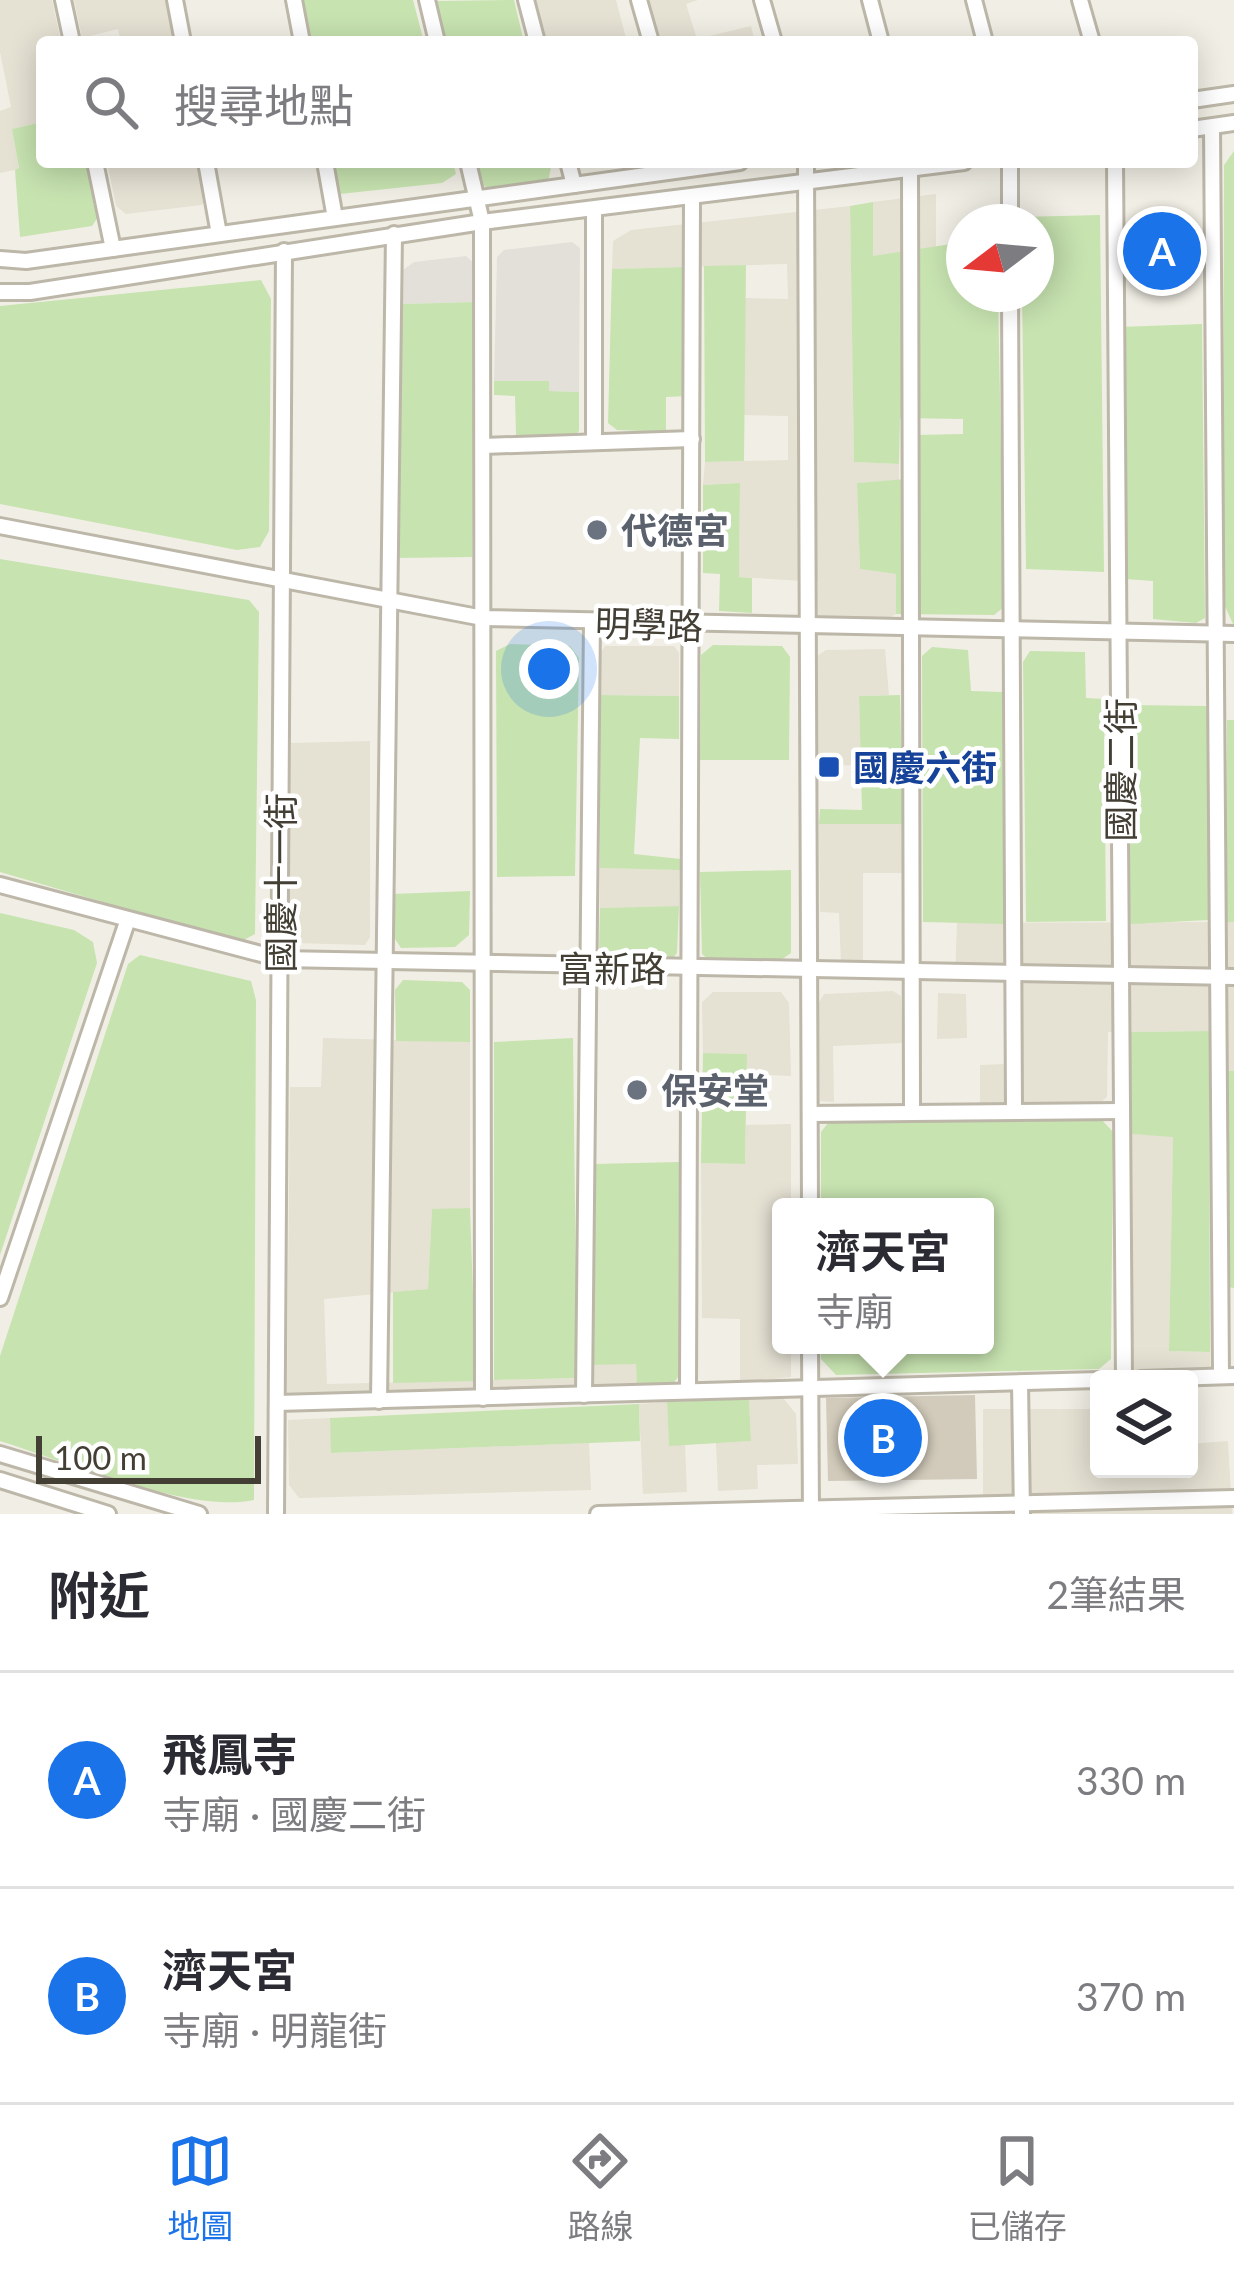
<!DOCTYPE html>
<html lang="zh-TW">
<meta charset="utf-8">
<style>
:root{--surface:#fff;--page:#f7f7f7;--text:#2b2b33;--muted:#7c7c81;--line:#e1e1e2;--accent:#1a73e8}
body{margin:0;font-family:Lato,"Noto Sans TC",sans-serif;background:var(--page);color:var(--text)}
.controls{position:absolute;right:36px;bottom:36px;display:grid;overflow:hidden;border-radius:12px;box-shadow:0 6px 30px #0003}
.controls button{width:108px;height:108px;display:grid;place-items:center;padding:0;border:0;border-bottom:3px solid var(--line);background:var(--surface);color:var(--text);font:60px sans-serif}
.compass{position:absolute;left:946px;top:204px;width:108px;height:108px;border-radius:50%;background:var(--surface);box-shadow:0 6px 30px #0003;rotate:254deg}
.scale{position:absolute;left:36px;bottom:30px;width:225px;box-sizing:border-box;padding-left:12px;border:6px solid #433f35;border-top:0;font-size:33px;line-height:42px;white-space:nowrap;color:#433f35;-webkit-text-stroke:9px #fff;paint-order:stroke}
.you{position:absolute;left:549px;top:669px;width:42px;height:42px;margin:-30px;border:9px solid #fff;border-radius:50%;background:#1a73e8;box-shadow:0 0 0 18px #1a73e833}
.badge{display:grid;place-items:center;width:78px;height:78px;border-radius:50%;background:var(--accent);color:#fff;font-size:39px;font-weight:700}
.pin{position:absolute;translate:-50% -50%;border:6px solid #fff;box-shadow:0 3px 12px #0006}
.popup{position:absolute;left:772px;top:1198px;width:222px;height:156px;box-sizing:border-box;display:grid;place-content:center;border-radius:12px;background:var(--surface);filter:drop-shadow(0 3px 9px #0005);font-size:39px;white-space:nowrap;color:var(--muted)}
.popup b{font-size:45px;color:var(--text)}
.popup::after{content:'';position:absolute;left:50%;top:100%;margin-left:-24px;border:24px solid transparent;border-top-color:var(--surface)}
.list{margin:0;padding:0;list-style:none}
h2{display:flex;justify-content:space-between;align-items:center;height:156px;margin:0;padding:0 48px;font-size:51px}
h2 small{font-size:39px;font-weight:400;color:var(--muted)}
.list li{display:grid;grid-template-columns:78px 1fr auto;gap:36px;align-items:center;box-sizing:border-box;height:216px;padding:0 48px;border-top:3px solid var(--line)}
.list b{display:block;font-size:45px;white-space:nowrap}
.list p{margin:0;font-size:39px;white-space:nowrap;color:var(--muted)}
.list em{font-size:39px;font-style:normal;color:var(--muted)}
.icon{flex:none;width:66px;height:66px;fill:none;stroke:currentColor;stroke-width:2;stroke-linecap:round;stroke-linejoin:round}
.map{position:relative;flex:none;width:1234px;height:1514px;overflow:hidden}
.search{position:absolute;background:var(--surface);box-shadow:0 6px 30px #0003;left:36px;right:36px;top:36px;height:132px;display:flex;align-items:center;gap:30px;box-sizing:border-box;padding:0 42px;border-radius:12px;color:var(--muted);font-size:45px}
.sheet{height:588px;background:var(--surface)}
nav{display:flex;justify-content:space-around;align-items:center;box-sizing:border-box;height:168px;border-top:3px solid var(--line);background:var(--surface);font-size:33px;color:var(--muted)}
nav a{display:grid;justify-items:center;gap:6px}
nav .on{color:var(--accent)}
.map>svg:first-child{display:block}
.residential{fill:#e5e1d3}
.industrial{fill:#e3e0da}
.green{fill:#c7e3b0}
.building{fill:#d2cbbb}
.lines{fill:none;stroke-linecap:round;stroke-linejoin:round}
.street-casing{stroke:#bcb7a8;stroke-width:20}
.street{stroke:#fff;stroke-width:14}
.worship-dot{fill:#6b7280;stroke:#fff;stroke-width:4.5}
.transit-dot{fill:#1a4fb4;stroke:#fff;stroke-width:4.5}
.labels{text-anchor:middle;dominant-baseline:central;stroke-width:9;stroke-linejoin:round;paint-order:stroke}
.worship-label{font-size:36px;font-weight:bold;fill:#5b616d;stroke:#fff;text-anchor:start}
.street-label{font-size:36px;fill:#433f35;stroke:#fff}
.transit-label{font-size:36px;font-weight:bold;fill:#164399;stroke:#fff;text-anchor:start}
</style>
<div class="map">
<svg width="1234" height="1514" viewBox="0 0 1234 1514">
<rect width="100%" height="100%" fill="#f1efe5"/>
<g class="residential">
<polygon points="0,0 52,0 61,42 42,42 42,122 12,129 19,169 0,173 0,111 11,107 0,52"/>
<polygon points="74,0 168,0 176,42 121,42 118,29 82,38"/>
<polygon points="535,0 616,0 627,42 546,42"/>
<polygon points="648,0 698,0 686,4 697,39 751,26 755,42 660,42"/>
<polygon points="107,162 200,162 207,195 202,205 126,214 116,206"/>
<polygon points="936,194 936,248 872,257 873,202"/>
<polygon points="850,206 854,462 899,464 899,480 857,483 860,569 896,574 896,614 884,621 830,623 818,617 818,582 739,577 740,483 703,485 705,462 788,460 788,416 744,415 745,298 788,299 787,264 612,269 613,241 631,230"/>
<polygon points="605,646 674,646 679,653 679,696 599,695 599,655"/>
<polygon points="885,649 889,695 859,696 861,765 816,766 817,656 826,650"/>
<polygon points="370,741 370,937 365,945 294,943 287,937 291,743"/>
<polygon points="819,824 903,824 904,873 863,873 863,962 841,963 839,913 820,912"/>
<polygon points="600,868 680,870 679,906 600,908"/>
<polygon points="1234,922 1234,1071 1209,1071 1208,1031 1108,1032 1107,1097 1099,1104 980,1107 980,1065 1006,1064 1005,981 955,980 957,923"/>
<polygon points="893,991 901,996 902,1043 833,1046 834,1102 820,1101 818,1004 824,994"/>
<polygon points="713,992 781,992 789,1003 791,1076 747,1074 747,1054 703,1053 702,1002"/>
<polygon points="938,993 966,994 967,1038 937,1039"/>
<polygon points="323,1038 470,1042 470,1208 432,1210 428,1289 324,1299 327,1384 590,1378 591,1365 636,1363 637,1389 297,1401 287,1393 290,1087 321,1087"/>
<polygon points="791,1124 791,1207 781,1207 781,1345 791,1345 791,1377 740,1383 740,1319 702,1318 701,1163 745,1164 746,1125"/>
<polygon points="1132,1134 1173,1136 1169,1351 1210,1352 1210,1370 1133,1372"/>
<polygon points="783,1398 796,1414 798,1464 757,1465 758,1489 718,1491 716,1443 751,1441 749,1399"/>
<polygon points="667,1402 669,1445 685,1445 687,1492 643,1494 639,1404"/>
<polygon points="983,1409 1099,1409 1099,1469 1189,1469 1189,1444 1228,1441 1232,1514 983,1514"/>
<polygon points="330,1418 332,1453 589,1443 591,1490 299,1498 289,1485 288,1420"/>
</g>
<g class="industrial">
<polygon points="572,242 580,248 579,392 549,391 548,381 494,381 497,257 504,250"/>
<polygon points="466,256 474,263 474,302 402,304 403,270 414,262"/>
</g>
<g class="green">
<polygon points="303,0 413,0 424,42 311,42"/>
<polygon points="514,0 524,42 445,42 435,1"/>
<polygon points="42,122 42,162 86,162 98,217 92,226 20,237 15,170 19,168 12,129"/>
<polygon points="1234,151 1234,626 1223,602 1224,165"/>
<polygon points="334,162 453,162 456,174 442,183 340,194"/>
<polygon points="475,162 552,162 548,182 490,191 479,181"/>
<polygon points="873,202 873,256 964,242 964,294 998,294 1004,607 994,615 896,614 896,574 860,569 857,483 919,478 916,435 963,434 963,419 900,418 899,464 854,462 850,206"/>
<polygon points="1100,215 1104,572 1026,569 1022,294 1036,294 1036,222 1021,222 1021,217"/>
<polygon points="746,265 744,461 705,462 704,266"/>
<polygon points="684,267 687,396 666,397 666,432 617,430 608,423 612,269"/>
<polygon points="261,280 271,299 269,531 260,547 237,550 0,504 0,306"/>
<polygon points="474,302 472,557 397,558 402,304"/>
<polygon points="1202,324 1205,618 1196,623 1153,619 1153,581 1125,579 1119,327"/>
<polygon points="494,381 549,381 549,391 579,392 579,431 572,439 516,435 515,396 494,395"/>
<polygon points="740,483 739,577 752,578 752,613 719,611 720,574 703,573 703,485"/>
<polygon points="0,559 249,600 259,612 255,934 240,942 0,872"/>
<polygon points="510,644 570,646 579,658 575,876 497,877 496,651"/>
<polygon points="713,645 782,646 790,657 789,760 700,760 701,655"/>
<polygon points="932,647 968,650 971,691 1002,692 1005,924 923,922 922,656"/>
<polygon points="1030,651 1085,652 1086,698 1104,699 1106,921 1026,922 1023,662"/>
<polygon points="599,695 679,696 679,739 640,738 634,854 681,859 680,870 600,868"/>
<polygon points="900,695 903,824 819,824 820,809 862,810 859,696"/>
<polygon points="1128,705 1207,706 1209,920 1130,924"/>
<polygon points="1227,720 1234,720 1234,922 1226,922"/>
<polygon points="791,870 791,953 781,960 709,960 702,954 700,872"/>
<polygon points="470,891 469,935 455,947 401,948 393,936 392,894"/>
<polygon points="679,906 677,953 669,962 608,963 599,952 600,908"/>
<polygon points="0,913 74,930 93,942 97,963 0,1255"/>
<path d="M140 955 251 981 256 1000 254 1500C191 1514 64 1461 0 1441V1356L128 964Z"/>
<polygon points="403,980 462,982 470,990 470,1042 396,1041 395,990"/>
<polygon points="1209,1031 1210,1352 1169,1351 1173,1137 1132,1134 1126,1032"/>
<polygon points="573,1038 577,1378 494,1380 494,1042"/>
<polygon points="703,1053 747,1054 745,1164 701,1163"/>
<polygon points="1228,1071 1234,1071 1234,1288 1228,1287"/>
<polygon points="831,1119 1101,1119 1113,1132 1111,1359 1099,1369 836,1375 821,1359 821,1345 985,1345 985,1207 821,1207 821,1132"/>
<polygon points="679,1162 678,1377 672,1385 637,1389 636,1364 591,1365 594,1164"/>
<polygon points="470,1208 476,1381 393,1383 393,1292 428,1289 432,1209"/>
<polygon points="749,1399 751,1441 669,1446 667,1402"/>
<polygon points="639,1404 640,1441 331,1453 330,1418"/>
</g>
<polygon class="building" points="975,1395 977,1479 828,1481 826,1398"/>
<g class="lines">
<defs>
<g id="street">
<polyline points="63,0 72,42"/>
<polyline points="175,0 183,42"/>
<polyline points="294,0 302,42"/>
<polyline points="427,0 437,42"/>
<polyline points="526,0 537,42"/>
<polyline points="639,0 651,42"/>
<polyline points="762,0 774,42"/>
<polyline points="870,0 881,42"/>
<polyline points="974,0 985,42"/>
<polyline points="1080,0 1092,42"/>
<polyline points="1192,100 1234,94"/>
<polyline points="1212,127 1221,1376"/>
<polyline points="1192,129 1234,123"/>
<polyline points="95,162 113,249"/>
<polyline points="206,162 219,234"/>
<polyline points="325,162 335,218"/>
<polyline points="468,162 482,222 483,1398"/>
<polyline points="568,162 574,185"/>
<polyline points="806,162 810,1207"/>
<polyline points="1010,162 1010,222"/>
<polyline points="1115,162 1124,1379"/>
<polyline points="910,169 912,1110"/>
<polyline points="0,259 26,261 740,162"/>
<polyline points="0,292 30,292 482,222 964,162"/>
<polyline points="1010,294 1014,1111"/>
<polyline points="594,442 594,212"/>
<polyline points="483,446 692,439"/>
<polyline points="0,526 483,618 1234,634"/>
<polyline points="0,885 280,959 1234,977"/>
<polyline points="810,1114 1122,1111"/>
<polyline points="0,1298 127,922"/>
<polyline points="810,1345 811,1514"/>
<polyline points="1141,1379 1234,1376"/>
<polyline points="1020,1383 1022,1514"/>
<polyline points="688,1389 692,199"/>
<polyline points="584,1395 592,621"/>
<polyline points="379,1401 394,234"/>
<polyline points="277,1403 1099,1380"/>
<polyline points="0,1454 199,1514"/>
<polyline points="0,1480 108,1514"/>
<polyline points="276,1514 284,251"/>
<polyline points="598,1514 1234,1498"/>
</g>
</defs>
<use href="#street" class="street-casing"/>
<use href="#street" class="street"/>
</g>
<g class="worship-dot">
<circle cx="597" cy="530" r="12"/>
<circle cx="637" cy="1090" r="12"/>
</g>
<rect class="transit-dot" x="817" y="755" width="24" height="24" rx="6"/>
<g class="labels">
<g class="worship-label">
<text x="621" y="530">代德宮</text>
<text x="661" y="1090">保安堂</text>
</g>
<g class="street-label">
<text transform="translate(649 624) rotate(2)">明學路</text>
<text transform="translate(1120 770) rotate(-90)">國慶二街</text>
<text transform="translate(280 883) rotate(-90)">國慶十一街</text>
<text x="612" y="968">富新路</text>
</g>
<g class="transit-label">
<text x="853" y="767">國慶六街</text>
</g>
</g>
</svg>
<div class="controls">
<button><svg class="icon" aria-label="layers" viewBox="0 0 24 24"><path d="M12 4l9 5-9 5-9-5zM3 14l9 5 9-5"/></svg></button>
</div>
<svg class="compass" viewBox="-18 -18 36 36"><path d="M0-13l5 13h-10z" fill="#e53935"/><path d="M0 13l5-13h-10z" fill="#7c7c81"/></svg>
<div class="scale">100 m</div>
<div class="you"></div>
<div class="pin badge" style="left:1162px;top:251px">A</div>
<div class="pin badge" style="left:883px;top:1438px">B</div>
<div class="popup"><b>濟天宮</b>寺廟</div>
<div class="search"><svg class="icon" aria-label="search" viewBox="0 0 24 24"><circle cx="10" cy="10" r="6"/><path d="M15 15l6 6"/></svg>搜尋地點</div>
</div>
<section class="sheet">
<h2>附近<small>2筆結果</small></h2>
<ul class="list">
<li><span class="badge">A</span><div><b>飛鳳寺</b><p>寺廟 · 國慶二街</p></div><em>330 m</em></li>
<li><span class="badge">B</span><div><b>濟天宮</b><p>寺廟 · 明龍街</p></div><em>370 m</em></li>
</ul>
</section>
<nav>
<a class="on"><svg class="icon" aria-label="map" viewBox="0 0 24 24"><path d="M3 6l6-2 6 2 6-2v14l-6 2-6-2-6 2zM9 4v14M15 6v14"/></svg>地圖</a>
<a><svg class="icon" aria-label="directions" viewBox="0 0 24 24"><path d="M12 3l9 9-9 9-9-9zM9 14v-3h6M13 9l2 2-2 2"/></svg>路線</a>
<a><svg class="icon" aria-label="saved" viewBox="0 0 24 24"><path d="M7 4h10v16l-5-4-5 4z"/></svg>已儲存</a>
</nav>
